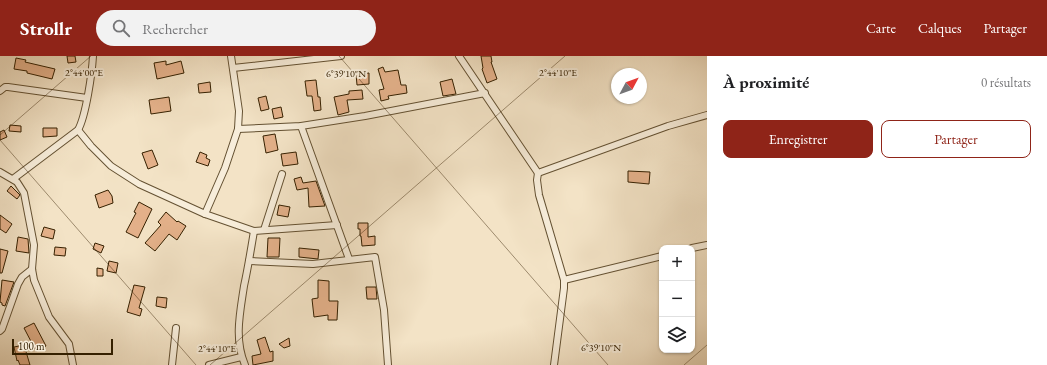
<!DOCTYPE html>
<html lang="fr">
<meta charset="utf-8">
<style>
:root{--surface:#fff;--page:#f2f2f2;--text:#202124;--muted:#757577;--line:#e0e0e0;--accent:#8f2418}
body{margin:0;font-family:"EB Garamond",serif;background:var(--page);color:var(--text)}
.controls{position:absolute;right:12px;bottom:12px;display:grid;overflow:hidden;border-radius:8px;box-shadow:0 1px 3px #0004}
.controls button{width:36px;height:36px;display:grid;place-items:center;padding:0;border:0;border-bottom:1px solid var(--line);background:var(--surface);color:var(--text);font:20px sans-serif}
.compass{position:absolute;left:611px;top:12px;width:36px;height:36px;border-radius:50%;background:var(--surface);box-shadow:0 1px 3px #0004;rotate:49deg}
.scale{position:absolute;left:12px;bottom:10px;width:101px;box-sizing:border-box;padding-left:4px;border:2px solid #352000;border-top:0;font-size:11px;line-height:14px;white-space:nowrap;color:#352000;-webkit-text-stroke:3px #f7edda;paint-order:stroke}
.list{margin:0;padding:0;list-style:none}
h2{display:flex;justify-content:space-between;align-items:center;height:52px;margin:0;padding:0 16px;font-size:17px}
h2 small{font-size:13px;font-weight:400;color:var(--muted)}
.actions{display:flex;gap:8px;padding:12px 16px}
.actions a{flex:1;padding:9px 0;border:1px solid var(--accent);border-radius:8px;text-align:center;font-size:14px;color:var(--accent)}
.actions .main{background:var(--accent);color:#fff}
.icon{flex:none;width:22px;height:22px;fill:none;stroke:currentColor;stroke-width:2;stroke-linecap:round;stroke-linejoin:round}
.map{position:relative;flex:none;width:707px;height:309px;overflow:hidden}
header{display:flex;align-items:center;gap:24px;box-sizing:border-box;height:56px;padding:0 20px;background:var(--accent);color:#fff}
header strong{font-size:19px}
nav{display:flex;gap:22px;margin-inline-start:auto;font-size:14px}
.search{width:280px;height:36px;background:var(--page);display:flex;align-items:center;gap:10px;box-sizing:border-box;padding:0 14px;border-radius:22px;color:var(--muted);font-size:15px}
main{display:flex}
aside{flex:1;background:var(--surface)}
.map>svg:first-child{display:block}
.building{fill:#e4b18a;stroke:#352000}
.lines{fill:none;stroke-linecap:round;stroke-linejoin:round}
.minor-casing{stroke:#645132;stroke-width:8}
.minor{stroke:#f7edda;stroke-width:6}
.ticks{fill:none;stroke:#352000;stroke-width:1;stroke-opacity:0.45}
.ticks-label{font-size:10px;text-anchor:middle;fill:#352000;stroke:#f7edda;stroke-width:4;stroke-linejoin:round;paint-order:stroke}
</style>
<header>
<strong>Strollr</strong>
<div class="search"><svg class="icon" aria-label="search" viewBox="0 0 24 24"><circle cx="10" cy="10" r="6"/><path d="M15 15l6 6"/></svg>Rechercher</div>
<nav><a>Carte</a><a>Calques</a><a>Partager</a></nav>
</header>
<main>
<div class="map">
<svg width="707" height="309" viewBox="0 0 707 309">
<rect width="100%" height="100%" fill="#f3e3c6"/>
<filter id="stains"><feTurbulence type="fractalNoise" baseFrequency=".005" numOctaves="4"/><feColorMatrix values="0 0 0 0 .2 0 0 0 0 .09 0 0 0 0 .02 0 0 0 .5 -.17"/></filter>
<radialGradient id="worn" r=".72"><stop offset=".6" stop-color="#630" stop-opacity="0"/><stop offset="1" stop-color="#630" stop-opacity=".3"/></radialGradient>
<g class="building">
<polygon points="67,0 75,0 76,6 68,7"/>
<polygon points="481,0 491,0 492,6 491,6 497,23 487,27 482,13 483,12"/>
<polygon points="16,2 26,4 25,6 55,13 52,23 27,17 27,15 14,13"/>
<polygon points="166,5 166,9 181,5 184,17 157,23 154,7"/>
<polygon points="383,11 385,16 398,14 401,29 406,29 407,37 388,40 389,43 381,45 379,34 384,33 378,13"/>
<polygon points="369,17 369,28 357,29 356,18"/>
<polygon points="452,23 456,38 443,40 440,26"/>
<polygon points="316,24 318,41 320,41 321,54 314,55 312,40 307,40 305,25"/>
<polygon points="210,26 211,36 199,37 198,28"/>
<polygon points="362,34 363,43 347,44 349,56 338,59 334,41 349,38 349,35"/>
<polygon points="266,40 269,53 261,55 258,42"/>
<polygon points="169,41 171,55 151,58 149,44"/>
<polygon points="281,51 283,61 274,63 272,53"/>
<polygon points="10,69 21,70 21,76 9,75"/>
<polygon points="43,72 57,72 57,80 43,81"/>
<polygon points="4,74 7,81 0,84 0,76"/>
<polygon points="275,78 278,94 266,97 263,80"/>
<polygon points="152,94 158,109 148,113 142,97"/>
<polygon points="200,96 207,99 206,102 210,104 208,110 196,106"/>
<polygon points="296,96 298,108 283,110 281,98"/>
<polygon points="628,115 650,116 649,128 628,126"/>
<polygon points="301,121 303,127 316,125 325,150 309,151 308,132 297,134 294,123"/>
<polygon points="11,130 20,139 17,143 7,135"/>
<polygon points="108,134 112,140 113,147 99,152 95,139"/>
<polygon points="139,146 152,153 138,182 126,176 136,157 134,156"/>
<polygon points="279,149 290,151 288,161 277,159"/>
<polygon points="166,156 177,166 178,165 186,170 177,184 169,178 155,195 145,187 161,169 158,166"/>
<polygon points="0,159 12,168 6,177 0,173"/>
<polygon points="358,167 368,167 368,181 375,180 375,189 362,190 361,180 360,180 360,173 358,173"/>
<polygon points="44,171 55,174 53,183 41,180"/>
<polygon points="18,181 28,183 29,197 16,195"/>
<polygon points="268,182 280,182 279,201 267,201"/>
<polygon points="95,187 104,190 101,197 93,193"/>
<polygon points="55,191 66,192 65,200 54,199"/>
<polygon points="299,192 319,194 318,203 299,201"/>
<polygon points="0,193 8,195 2,217 0,217"/>
<polygon points="109,205 118,207 116,217 107,215"/>
<polygon points="97,212 103,213 103,220 97,220"/>
<polygon points="2,224 14,226 5,250 2,249 2,247 0,246"/>
<polygon points="318,224 329,225 329,245 338,245 337,264 328,264 328,259 314,261 312,243 318,242"/>
<polygon points="134,229 145,231 139,252 142,253 140,260 127,256"/>
<polygon points="366,231 376,231 377,243 367,243"/>
<polygon points="157,241 167,242 166,252 156,250"/>
<polygon points="34,267 46,290 36,295 24,272"/>
<polygon points="265,281 270,296 273,295 273,305 253,309 252,300 261,298 257,284"/>
<polygon points="289,282 290,290 284,292 279,288"/>
<polygon points="24,289 30,309 20,309 18,304 17,305 14,291"/>
</g>
<g class="lines">
<defs>
<g id="minor">
<polyline points="459,0 538,117 668,70 707,59"/>
<polyline points="233,12 341,0"/>
<polyline points="0,35 5,31 8,31 87,42"/>
<polyline points="301,70 349,203"/>
<polyline points="238,73 301,70 365,60 485,37"/>
<polyline points="78,74 91,90 111,110 139,128 205,158 254,175 337,169"/>
<polyline points="0,116 17,126 24,137 34,189 32,213 34,224 49,261 69,288 73,309"/>
<polyline points="538,117 537,124 539,139 564,224 662,200"/>
<path d="M13 123 78 74C86 60 92 17 93 0"/>
<polyline points="205,158 225,112 238,73 239,55 231,0"/>
<polyline points="264,174 282,118"/>
<polyline points="692,192 707,189"/>
<polyline points="249,205 313,208 375,201 384,254 388,309"/>
<polyline points="0,275 2,273 18,228 22,221 32,213"/>
<polyline points="172,309 176,272"/>
<polyline points="209,309 241,301"/>
<path d="M245 309C234 283 240 257 244 230 248 212 251 193 254 175"/>
<polyline points="554,309 564,232 564,224"/>
</g>
</defs>
<use href="#minor" class="minor-casing"/>
<use href="#minor" class="minor"/>
</g>
<path class="ticks" d="M339 0 608 309M0 79 91 0M0 84 196 309M210 309 565 0M684 309 707 289"/>
<g class="ticks-label">
<text x="84" y="20">2°44'00"E</text>
<text x="558" y="20">2°44'10"E</text>
<text x="346" y="21">6°39'10"N</text>
<text x="601" y="295">6°39'10"N</text>
<text x="217" y="296">2°44'10"E</text>
</g>
<rect width="100%" height="100%" filter="url(#stains)"/>
<rect width="100%" height="100%" fill="url(#worn)"/>
</svg>
<div class="controls">
<button>+</button>
<button>−</button>
<button><svg class="icon" aria-label="layers" viewBox="0 0 24 24"><path d="M12 4l9 5-9 5-9-5zM3 14l9 5 9-5"/></svg></button>
</div>
<svg class="compass" viewBox="-18 -18 36 36"><path d="M0-13l5 13h-10z" fill="#e53935"/><path d="M0 13l5-13h-10z" fill="#757577"/></svg>
<div class="scale">100 m</div>
</div>
<aside>
<h2>À proximité<small>0 résultats</small></h2>
<ul class="list">
</ul>
<div class="actions"><a class="main">Enregistrer</a><a>Partager</a></div>
</aside>
</main>
